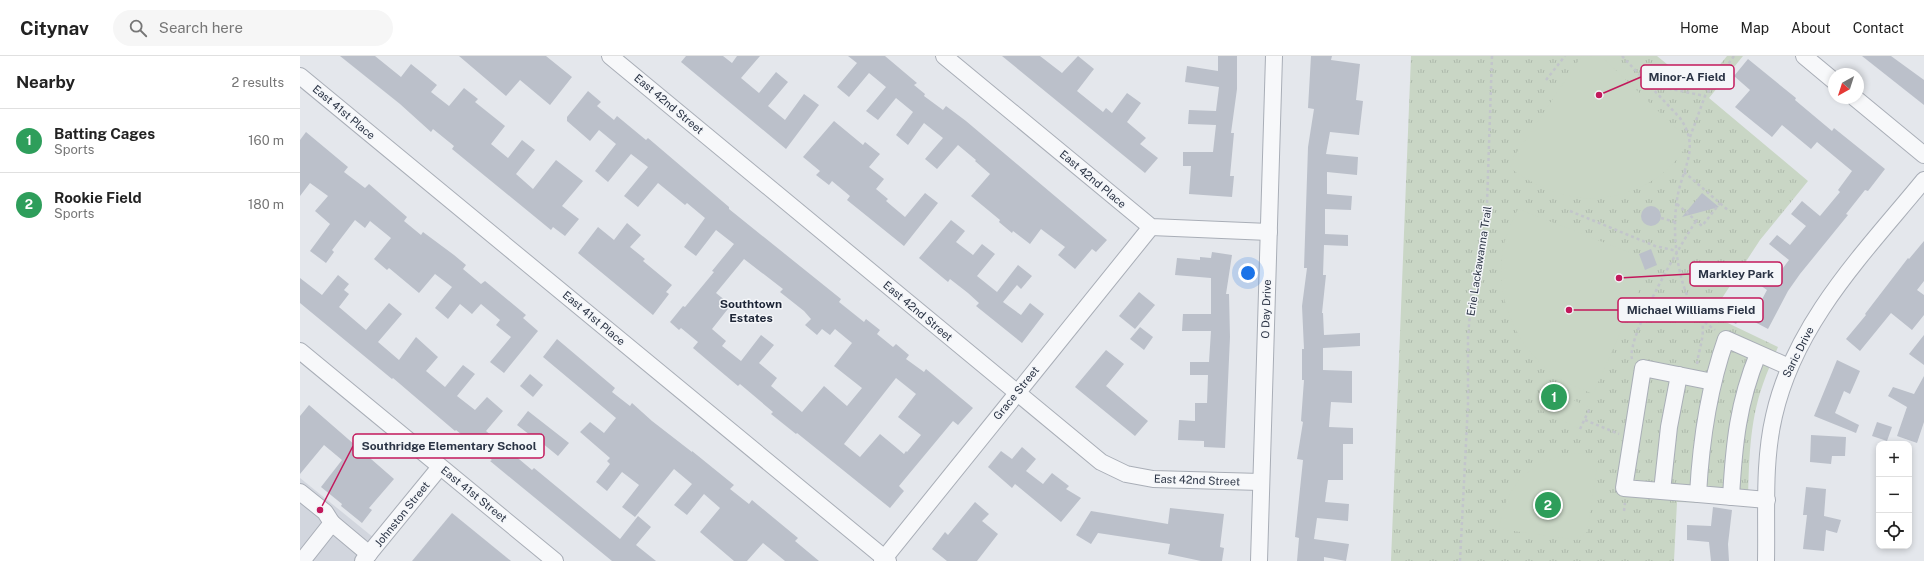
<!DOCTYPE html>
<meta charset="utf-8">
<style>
:root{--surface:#fff;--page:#f6f6f6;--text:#222;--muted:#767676;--line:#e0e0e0;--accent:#ea580c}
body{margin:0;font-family:"Public Sans",sans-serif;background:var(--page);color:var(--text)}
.controls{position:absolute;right:12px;bottom:12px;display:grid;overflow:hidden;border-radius:8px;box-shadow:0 2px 6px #0003}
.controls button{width:36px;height:36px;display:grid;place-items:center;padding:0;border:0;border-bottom:1px solid var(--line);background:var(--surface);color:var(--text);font:20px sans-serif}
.compass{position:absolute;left:1528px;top:12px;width:36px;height:36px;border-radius:50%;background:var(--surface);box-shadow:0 2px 6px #0003;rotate:219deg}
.you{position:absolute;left:948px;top:217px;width:14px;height:14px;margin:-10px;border:3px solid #fff;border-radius:50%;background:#1a73e8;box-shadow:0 0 0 6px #1a73e833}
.badge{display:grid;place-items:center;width:26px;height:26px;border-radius:50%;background:var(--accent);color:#fff;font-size:13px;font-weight:700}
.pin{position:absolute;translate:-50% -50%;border:2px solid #fff;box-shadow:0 1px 4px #0006}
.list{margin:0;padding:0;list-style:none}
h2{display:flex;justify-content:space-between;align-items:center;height:52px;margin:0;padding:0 16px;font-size:17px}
h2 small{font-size:13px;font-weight:400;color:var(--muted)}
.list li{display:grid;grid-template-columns:26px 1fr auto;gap:12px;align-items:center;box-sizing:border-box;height:64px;padding:0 16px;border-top:1px solid var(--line)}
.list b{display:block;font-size:15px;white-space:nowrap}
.list p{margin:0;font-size:13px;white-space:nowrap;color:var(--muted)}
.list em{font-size:13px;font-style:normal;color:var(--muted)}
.icon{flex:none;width:22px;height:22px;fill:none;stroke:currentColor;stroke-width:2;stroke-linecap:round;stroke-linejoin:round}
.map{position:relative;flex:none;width:1624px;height:505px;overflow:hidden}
header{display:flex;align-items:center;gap:24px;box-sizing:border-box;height:56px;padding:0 20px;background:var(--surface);border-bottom:1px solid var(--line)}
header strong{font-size:19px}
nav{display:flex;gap:22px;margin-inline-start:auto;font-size:14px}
.search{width:280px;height:36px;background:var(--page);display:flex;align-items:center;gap:10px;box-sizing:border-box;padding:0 14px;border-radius:22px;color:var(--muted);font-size:15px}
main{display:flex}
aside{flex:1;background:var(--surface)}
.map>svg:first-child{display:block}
.built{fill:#d2d6de}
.grass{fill:url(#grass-tufts)}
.pitch{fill:#c9d6c5}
.building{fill:#bbc0ca;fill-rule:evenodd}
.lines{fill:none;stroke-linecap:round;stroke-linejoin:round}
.minor-casing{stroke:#a9aeb7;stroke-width:18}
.path{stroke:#c2c5cb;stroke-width:2.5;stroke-dasharray:3 3;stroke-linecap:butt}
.minor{stroke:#f7f8fa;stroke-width:16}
.labels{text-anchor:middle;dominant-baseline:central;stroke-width:3;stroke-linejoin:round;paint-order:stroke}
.street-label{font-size:11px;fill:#2b3445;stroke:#f4f6f9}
.neighbourhood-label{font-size:12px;font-weight:bold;fill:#1d2536;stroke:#f4f6f9}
.leader{fill:none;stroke:#c2185b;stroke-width:1.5}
.callout-dot{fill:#c2185b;stroke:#f4f6f9;stroke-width:1.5}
.callout{fill:#f4f6f9;stroke:#c2185b;stroke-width:1.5}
.callout-label{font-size:12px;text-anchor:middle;font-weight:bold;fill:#2b3445}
</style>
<header>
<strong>Citynav</strong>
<div class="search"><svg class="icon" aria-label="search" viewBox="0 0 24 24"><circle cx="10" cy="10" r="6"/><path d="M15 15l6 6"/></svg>Search here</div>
<nav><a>Home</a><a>Map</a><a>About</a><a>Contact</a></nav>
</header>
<main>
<aside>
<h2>Nearby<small>2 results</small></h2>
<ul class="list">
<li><span class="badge" style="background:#2e9e5b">1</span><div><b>Batting Cages</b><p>Sports</p></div><em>160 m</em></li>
<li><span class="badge" style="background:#2e9e5b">2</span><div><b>Rookie Field</b><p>Sports</p></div><em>180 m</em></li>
</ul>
</aside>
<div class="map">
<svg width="1624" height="505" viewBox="0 0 1624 505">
<defs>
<pattern id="grass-tufts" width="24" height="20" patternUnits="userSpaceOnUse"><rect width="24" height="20" fill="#c9d6c5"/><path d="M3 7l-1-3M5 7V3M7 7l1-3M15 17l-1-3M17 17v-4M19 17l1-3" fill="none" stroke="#adb8ab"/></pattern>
</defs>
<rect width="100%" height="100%" fill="#e4e7ec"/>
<polygon class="built" points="0,422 79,486 63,505 0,505"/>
<path class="grass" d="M1111 0H1357L1399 34 1427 0H1443L1409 42 1508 125 1460 184 1411 259 1478 291C1473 303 1467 316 1463 328 1449 367 1449 408 1448 448L1377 446 1374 505H1091Z"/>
<g class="pitch">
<path d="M1301 0 1380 76C1382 79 1385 83 1385 87 1386 92 1381 99 1377 103 1356 130 1316 145 1282 142 1255 139 1231 128 1210 112L1213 102 1281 1Z"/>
<path d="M1218 153 1336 199 1346 219 1293 338C1281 333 1268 328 1257 321 1217 293 1194 242 1203 193 1206 178 1212 166 1218 153Z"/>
<polygon points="1246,331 1288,351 1278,372 1236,352"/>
<path d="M1275 397 1299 399 1287 476 1277 484 1199 473C1206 427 1230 405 1275 397Z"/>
</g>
<g class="building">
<polygon points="40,0 75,0 101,21 111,8 137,29 131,36 149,50 164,32 178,43 175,46 205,70 191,88 208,102 222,84 235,94 216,118 233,133 256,104 283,125 262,150 279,163 265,180 253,171 251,174 152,93 154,90 133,73 131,76 100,48"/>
<polygon points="159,0 246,0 272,21 250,49 220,24 206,40"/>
<polygon points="386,0 423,0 432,7 437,0 460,0 441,22 459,37 476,16 488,26 468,50 485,64 504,38 519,49 486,93 381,6"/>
<polygon points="548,0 585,0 617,27 614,29 625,38 624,40 643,54 646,50 666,65 807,184 796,196 792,193 775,213 758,199 765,191 741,173 730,188 713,175 712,177 699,166 700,164 671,140 690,118 675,105 676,104 658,89 637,113 625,103 643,82 624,67 608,89 596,79 613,56 596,42 578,64 566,55 586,31 569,17 549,41 537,31 557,7"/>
<polygon points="702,0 740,0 762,17 778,0 794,13 777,35 803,56 806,52 812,57 827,37 841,47 827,66 846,82 840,88 858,102 845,117"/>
<polygon points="918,0 937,0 937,33 931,77 934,77 930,120 934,120 932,141 889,138 891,110 883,110 883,96 913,96 916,69 888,68 889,54 916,55 919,31 885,26 887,10 918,15"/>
<polygon points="1011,0 1032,0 1031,4 1060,8 1056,44 1063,45 1059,79 1030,76 1026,98 1058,101 1057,119 1027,116 1027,138 1052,140 1051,154 1025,153 1025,178 1048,179 1048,190 1024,189 1023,219 1026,219 1022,257 1023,257 1024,279 1060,277 1060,290 1023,292 1023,314 1052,315 1052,347 1031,346 1029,371 1053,372 1053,388 1043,388 1043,424 1028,424 1025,446 1049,448 1048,465 1017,462 1014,483 1049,488 1046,505 1024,501 1024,505 997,505 999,482 995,481 1003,404 997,403 1003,366 1001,365 1004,324 1002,324 1002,293 1004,293 1002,250 1007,212 1004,212 1008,91 1014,53 1008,52"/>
<polygon points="1562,0 1591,0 1624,24 1624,49"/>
<polygon points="1448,3 1496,42 1495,44 1532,75 1534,72 1585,113 1568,135 1565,134 1546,158 1548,159 1500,218 1488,235 1468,273 1451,264 1467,234 1450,222 1456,213 1473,225 1489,204 1469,188 1477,179 1490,189 1506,170 1491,158 1502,145 1520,160 1540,136 1538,134 1552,115 1517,86 1511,93 1482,69 1472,81 1435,51 1450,34 1434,20"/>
<path d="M288 35 301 46 297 50 314 64 317 60 346 84 348 82 429 151V153L541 243 539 246 564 266 566 263 580 274 577 278 593 291 596 288 609 299 606 303 624 316 626 313 673 352 658 369 653 365 599 430 604 435 590 452 497 377 496 378 471 358 473 356 440 328 438 330 413 309 393 292 398 286 381 272 379 274 370 266 383 250 385 251 414 216 412 215 434 188 416 174 396 200 384 191 405 162 387 147 385 149 358 127 338 151 324 140 348 111 331 98 308 126 295 115 316 88 299 74 290 85 267 65V61ZM444 203 483 233 480 236 504 255 511 263 505 269 517 279 522 273 530 279 535 273 552 287 534 310 562 332 547 350 524 330 502 356 471 330 477 322 459 307 474 289 461 279 441 305 422 290 426 285 412 273 431 249 416 237ZM596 322 616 338 598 361 621 379 607 396 606 395 604 398 580 378 560 401 544 388Z"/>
<polygon points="534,65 563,89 565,86 580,98 569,111 584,123 576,133 588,143 586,145 605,161 625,137 638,147 604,190 547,144 550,140 532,125 529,129 516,119 520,115 503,101"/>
<polygon points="6,76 48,111 44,116 65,132 69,128 107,161 104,165 121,179 123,176 154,199 166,209 163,213 181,228 185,225 226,259 223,262 238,275 204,317 190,306 211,281 196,269 200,264 181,248 172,258 160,248 148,263 135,252 152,231 135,218 119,237 89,212 87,214 74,203 91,182 70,165 65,172 55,164 32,194 34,196 26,207 10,195 30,168 15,155 28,140 10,127 0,140 0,84"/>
<polygon points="1402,137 1419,151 1382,161"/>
<circle cx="1351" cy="160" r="10"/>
<polygon points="651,164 665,175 656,186 673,199 682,188 695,198 677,220 697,236 718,209 732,220 721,233 717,229 703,246 721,259 730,247 744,258 722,287 676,250 679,247 668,237 650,223 648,226 619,202"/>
<polygon points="327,167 341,179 330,191 345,203 343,205 372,229 366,236 369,238 353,259 278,197 298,171 314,184"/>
<polygon points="1624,185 1624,225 1617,234 1624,239 1624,259 1612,274 1591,257 1560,295 1546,283 1566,259 1565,258 1608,202 1609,203"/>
<polygon points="1351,193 1357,209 1345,214 1339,198"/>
<polygon points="912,196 932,199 926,238 929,238 930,281 925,392 904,391 904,385 878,384 879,364 895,365 895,347 907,347 908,319 890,319 890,306 909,306 911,275 882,275 883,258 911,258 911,222 875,219 877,202 900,204 900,201 911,202"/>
<polygon points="38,219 49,228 44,234 49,238 39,251 66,274 89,247 102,258 78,286 99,304 116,281 138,301 126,315 145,331 163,309 175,318 157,340 175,354 187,341 203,355 186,375 232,414 234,412 320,483 338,460 351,471 336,489 356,505 312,505 190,405 192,404 156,374 155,375 93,322 92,323 0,247 0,222 22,239"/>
<polygon points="839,236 855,249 835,273 819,260"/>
<polygon points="1430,248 1443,257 1436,268 1422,260"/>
<polygon points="840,271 853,281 844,294 830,283"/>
<polygon points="1624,279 1624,309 1609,298"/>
<polygon points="257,283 315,332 312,336 330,350 332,347 352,365 392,396 392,395 434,429 430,433 449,448 452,444 498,482 495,485 519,505 485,505 463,487 447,505 434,505 400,476 420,452 404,438 387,459 374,449 392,428 374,413 335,461 322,451 339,429 322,416 307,435 296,426 310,408 307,405 310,402 280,376 290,366 304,377 316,362 243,301"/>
<polygon points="806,294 824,308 806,330 848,365 835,380 775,331"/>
<polygon points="1537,304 1560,315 1550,338 1544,335 1535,357 1559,369 1556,377 1514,360"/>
<polygon points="230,318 243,329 233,341 220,330"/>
<polygon points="1624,320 1624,366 1617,387 1597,380 1607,351 1588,340 1593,331 1614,338"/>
<polygon points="9,349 94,423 69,452 72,454 62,467 41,450 42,448 21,431 42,404 24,389 0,418 0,360"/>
<polygon points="228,355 269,387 258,400 231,378 230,379 217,369"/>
<polygon points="1577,366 1592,371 1587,385 1572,380"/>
<polygon points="1511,379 1546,381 1545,400 1532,400 1531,408 1510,406"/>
<polygon points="722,391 736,403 726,415 743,428 752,417 769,430 766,433 781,442 761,466 715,428 712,432 688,411 701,395 712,403"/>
<polygon points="1506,431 1526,433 1524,460 1541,464 1537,477 1526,474 1524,495 1503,493 1507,459 1503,459"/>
<polygon points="675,446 689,458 682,465 698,478 677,505 647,505 632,493 645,476 648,479"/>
<polygon points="1413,451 1432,454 1428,488 1429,505 1411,505 1409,486 1387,484 1387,469 1411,470"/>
<polygon points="870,452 924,458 920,491 924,492 922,505 901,505 868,498 870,488 798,477 791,488 776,479 791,455 868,468"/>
<polygon points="152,457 211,505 112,505"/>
</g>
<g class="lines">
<defs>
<g id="minor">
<polyline points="310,0 801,406 826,418 853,423 961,426"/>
<polyline points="644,0 851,171 969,176"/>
<polyline points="1504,0 1534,25"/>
<polyline points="0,20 588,505"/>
<polyline points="1555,42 1624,99"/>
<polyline points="0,295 255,505"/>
<polyline points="1362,435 1369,371 1379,319"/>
<polyline points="0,436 25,456 32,467"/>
<polyline points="1398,438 1324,432 1343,312 1413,326"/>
<path d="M1431 441C1434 388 1438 347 1458 298"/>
<path d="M1467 444 1398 438C1401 384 1408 334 1426 283L1489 311"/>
<polyline points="2,505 32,467 69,498"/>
<polyline points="63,505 140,411"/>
<polyline points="582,505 851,171"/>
<polyline points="959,505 974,0"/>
<path d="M1466 505C1467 457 1463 407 1474 360 1495 266 1565 196 1624 124"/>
</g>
</defs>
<use href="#minor" class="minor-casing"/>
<g class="path">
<path d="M1322 0 1380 62C1400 91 1384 109 1378 138 1371 172 1376 225 1395 255 1400 263 1407 268 1415 274"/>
<polyline points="1246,24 1265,0"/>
<polyline points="1351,29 1405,40"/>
<polyline points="1390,81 1405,40 1434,0"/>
<polyline points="1384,116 1429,155"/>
<polyline points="1377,148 1402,170 1420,147"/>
<polyline points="1270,155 1355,190 1377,195"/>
<polyline points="1361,162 1375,166"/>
<path d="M1332 303C1326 281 1382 186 1396 165"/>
<path d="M1397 308C1399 292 1405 281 1402 264"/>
<polyline points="1285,364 1319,378"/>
<polyline points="1280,373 1289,354"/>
<polyline points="1324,455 1325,447"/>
<polyline points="1160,505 1168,348 1168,282 1172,230 1181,196 1187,148 1192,0"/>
</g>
<use href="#minor" class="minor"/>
</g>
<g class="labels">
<g class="street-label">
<text transform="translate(369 48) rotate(40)">East 42nd Street</text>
<text transform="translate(44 56) rotate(40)">East 41st Place</text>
<text transform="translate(793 123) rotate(40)">East 42nd Place</text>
<text transform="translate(1179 205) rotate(-81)">Erie Lackawanna Trail</text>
<text transform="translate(966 253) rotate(-88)">O Day Drive</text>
<text transform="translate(618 255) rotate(40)">East 42nd Street</text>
<text transform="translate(294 262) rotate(40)">East 41st Place</text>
<text transform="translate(1498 296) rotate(-63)">Saric Drive</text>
<text transform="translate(716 337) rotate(-51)">Grace Street</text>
<text transform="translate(897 424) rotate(2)">East 42nd Street</text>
<text transform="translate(174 438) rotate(39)">East 41st Street</text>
<text transform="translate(102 458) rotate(-51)">Johnston Street</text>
</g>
<g class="neighbourhood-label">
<text x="451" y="248">Southtown<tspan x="451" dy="14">Estates</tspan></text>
</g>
</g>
<path class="leader" d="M1299 39L1341 21M1319 222L1390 218M1269 254L1318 254M20 454L53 390"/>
<g class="callout-dot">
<circle cx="1299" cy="39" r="4"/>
<circle cx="1319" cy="222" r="4"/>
<circle cx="1269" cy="254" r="4"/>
<circle cx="20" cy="454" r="4"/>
</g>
<g class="callout">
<rect x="1341" y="9" width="93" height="24" rx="4"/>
<rect x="1390" y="206" width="92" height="24" rx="4"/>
<rect x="1318" y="242" width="145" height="24" rx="4"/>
<rect x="53" y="378" width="191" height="24" rx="4"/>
</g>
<g class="callout-label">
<text x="1387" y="25">Minor-A Field</text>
<text x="1436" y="222">Markley Park</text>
<text x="1391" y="258">Michael Williams Field</text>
<text x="149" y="394">Southridge Elementary School</text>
</g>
</svg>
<div class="controls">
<button>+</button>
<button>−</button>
<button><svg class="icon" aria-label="locate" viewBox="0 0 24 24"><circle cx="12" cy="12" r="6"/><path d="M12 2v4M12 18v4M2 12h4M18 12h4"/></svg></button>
</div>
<svg class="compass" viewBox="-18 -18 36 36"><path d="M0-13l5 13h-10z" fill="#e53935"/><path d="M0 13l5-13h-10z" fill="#767676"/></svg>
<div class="you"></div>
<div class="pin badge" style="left:1254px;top:341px;background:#2e9e5b">1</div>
<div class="pin badge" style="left:1248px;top:449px;background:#2e9e5b">2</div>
</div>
</main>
